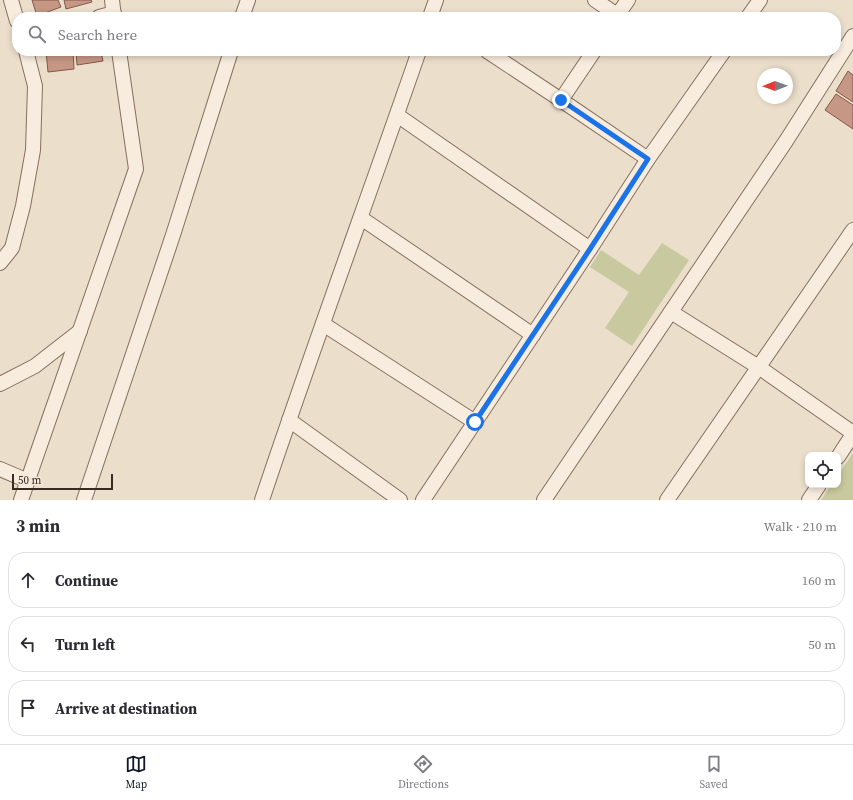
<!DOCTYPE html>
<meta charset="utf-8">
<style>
:root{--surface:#fff;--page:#f2f2f3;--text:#2b2b33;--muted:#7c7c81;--line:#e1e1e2;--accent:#111827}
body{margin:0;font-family:"Source Serif 4",serif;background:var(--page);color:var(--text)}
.controls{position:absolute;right:12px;bottom:12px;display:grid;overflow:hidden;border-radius:8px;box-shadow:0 2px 6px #0003}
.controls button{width:36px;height:36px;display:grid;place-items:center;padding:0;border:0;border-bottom:1px solid var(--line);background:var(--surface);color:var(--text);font:20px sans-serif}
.compass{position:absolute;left:757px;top:68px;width:36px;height:36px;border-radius:50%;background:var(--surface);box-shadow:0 2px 6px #0003;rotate:269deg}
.scale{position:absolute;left:12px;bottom:10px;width:101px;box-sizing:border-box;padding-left:4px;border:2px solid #392a22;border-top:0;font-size:11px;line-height:14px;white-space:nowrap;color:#392a22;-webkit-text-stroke:3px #f3e9da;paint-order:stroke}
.stop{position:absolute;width:12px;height:12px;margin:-9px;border:3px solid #1a73e8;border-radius:50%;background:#fff}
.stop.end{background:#1a73e8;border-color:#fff;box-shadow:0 1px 4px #0008}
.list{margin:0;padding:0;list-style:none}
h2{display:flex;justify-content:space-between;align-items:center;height:52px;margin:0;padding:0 16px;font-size:17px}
h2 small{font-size:13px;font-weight:400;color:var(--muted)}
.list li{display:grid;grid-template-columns:26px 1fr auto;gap:12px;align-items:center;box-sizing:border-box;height:56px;margin:0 8px 8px;padding:0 8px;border:1px solid var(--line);border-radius:16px}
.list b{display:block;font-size:15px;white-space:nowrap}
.list em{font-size:13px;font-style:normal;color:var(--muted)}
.icon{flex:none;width:22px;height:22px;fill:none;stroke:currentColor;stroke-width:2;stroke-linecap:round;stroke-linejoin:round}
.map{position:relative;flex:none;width:853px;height:500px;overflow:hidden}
.search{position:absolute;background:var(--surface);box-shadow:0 2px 6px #0003;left:12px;right:12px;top:12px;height:44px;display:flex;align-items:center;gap:10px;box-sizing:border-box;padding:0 14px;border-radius:16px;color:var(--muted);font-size:15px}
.sheet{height:244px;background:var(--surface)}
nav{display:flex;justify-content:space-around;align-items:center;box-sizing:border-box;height:56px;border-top:1px solid var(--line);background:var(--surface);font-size:11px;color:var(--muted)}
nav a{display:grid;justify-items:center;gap:2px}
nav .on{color:var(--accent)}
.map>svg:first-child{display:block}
.green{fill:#c9c99f}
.building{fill:#c69784;stroke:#845848}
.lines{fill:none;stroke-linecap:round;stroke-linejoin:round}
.minor-casing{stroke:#877060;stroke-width:16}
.minor{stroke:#f7ecde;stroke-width:14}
.route{stroke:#1a73e8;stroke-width:5}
</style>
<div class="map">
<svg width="853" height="500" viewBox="0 0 853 500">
<rect width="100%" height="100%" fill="#ebdecb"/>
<g class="green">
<polygon points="662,243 689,260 632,346 605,328 629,292 590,267 601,250 639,275"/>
<polygon points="853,453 853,500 821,500 831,485 838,485 838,475"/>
</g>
<g class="building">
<polygon points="32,0 58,0 61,7 37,16"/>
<polygon points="64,0 91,0 92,2 66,9"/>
<polygon points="46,51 73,51 74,69 48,72"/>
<polygon points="76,51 101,51 103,61 77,65"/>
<polygon points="848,71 853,75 853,102 836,91"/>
<polygon points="836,94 853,105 853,129 825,110"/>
</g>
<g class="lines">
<defs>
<g id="minor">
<polyline points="11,0 17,21"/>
<polyline points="112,0 114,17"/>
<polyline points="595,0 617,15"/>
<polyline points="99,17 114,13"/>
<polyline points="242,17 248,0"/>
<polyline points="430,17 436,0"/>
<polyline points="616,17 628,0"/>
<polyline points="748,17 760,0"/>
<polyline points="487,51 561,100 648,159"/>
<polyline points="561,100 594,51"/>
<polyline points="397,115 590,249"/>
<polyline points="361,218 533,335"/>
<polyline points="0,263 12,248 23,206 33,150 35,86 26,51"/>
<polyline points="671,312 760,368 853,433"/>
<polyline points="323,324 475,422"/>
<polyline points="0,384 35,366 80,331"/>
<polyline points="289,420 400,500"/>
<polyline points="838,457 853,434"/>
<polyline points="0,469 28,481"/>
<polyline points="21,500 136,169 119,51"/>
<polyline points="84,500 173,235 231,51"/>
<path d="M262 500C312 350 367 201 419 51"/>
<polyline points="423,500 590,249 648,159 724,51"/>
<polyline points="544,500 786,141 853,36"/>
<polyline points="667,500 853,230"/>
<polyline points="809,500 819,485"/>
</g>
</defs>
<use href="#minor" class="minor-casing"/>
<use href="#minor" class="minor"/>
</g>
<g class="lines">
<polyline class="route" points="475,422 590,249 648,159 561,100"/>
</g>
</svg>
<div class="controls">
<button><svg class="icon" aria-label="locate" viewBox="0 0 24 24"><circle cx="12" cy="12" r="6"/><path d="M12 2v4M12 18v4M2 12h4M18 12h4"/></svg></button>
</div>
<svg class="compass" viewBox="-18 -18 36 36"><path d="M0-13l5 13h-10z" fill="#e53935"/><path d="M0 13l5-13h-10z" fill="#7c7c81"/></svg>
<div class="scale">50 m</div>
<div class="stop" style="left:475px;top:422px"></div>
<div class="stop end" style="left:561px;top:100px"></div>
<div class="search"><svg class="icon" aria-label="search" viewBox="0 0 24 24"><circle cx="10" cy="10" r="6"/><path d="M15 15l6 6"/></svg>Search here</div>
</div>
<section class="sheet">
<h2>3 min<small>Walk · 210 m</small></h2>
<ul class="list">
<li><svg class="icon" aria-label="ahead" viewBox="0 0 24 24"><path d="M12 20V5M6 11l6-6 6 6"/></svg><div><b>Continue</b></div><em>160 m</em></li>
<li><svg class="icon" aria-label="left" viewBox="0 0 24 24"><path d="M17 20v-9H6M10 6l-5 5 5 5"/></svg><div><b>Turn left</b></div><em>50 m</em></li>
<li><svg class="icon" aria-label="arrive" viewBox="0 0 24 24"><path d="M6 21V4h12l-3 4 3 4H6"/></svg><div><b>Arrive at destination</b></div></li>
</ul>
</section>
<nav>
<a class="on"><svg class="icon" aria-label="map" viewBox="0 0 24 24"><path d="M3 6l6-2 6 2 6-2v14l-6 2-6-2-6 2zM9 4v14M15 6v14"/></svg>Map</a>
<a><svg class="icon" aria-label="directions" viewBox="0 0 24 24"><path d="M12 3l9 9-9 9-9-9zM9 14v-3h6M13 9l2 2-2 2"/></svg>Directions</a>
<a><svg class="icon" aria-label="saved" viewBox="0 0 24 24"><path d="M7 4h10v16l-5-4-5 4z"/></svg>Saved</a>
</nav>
